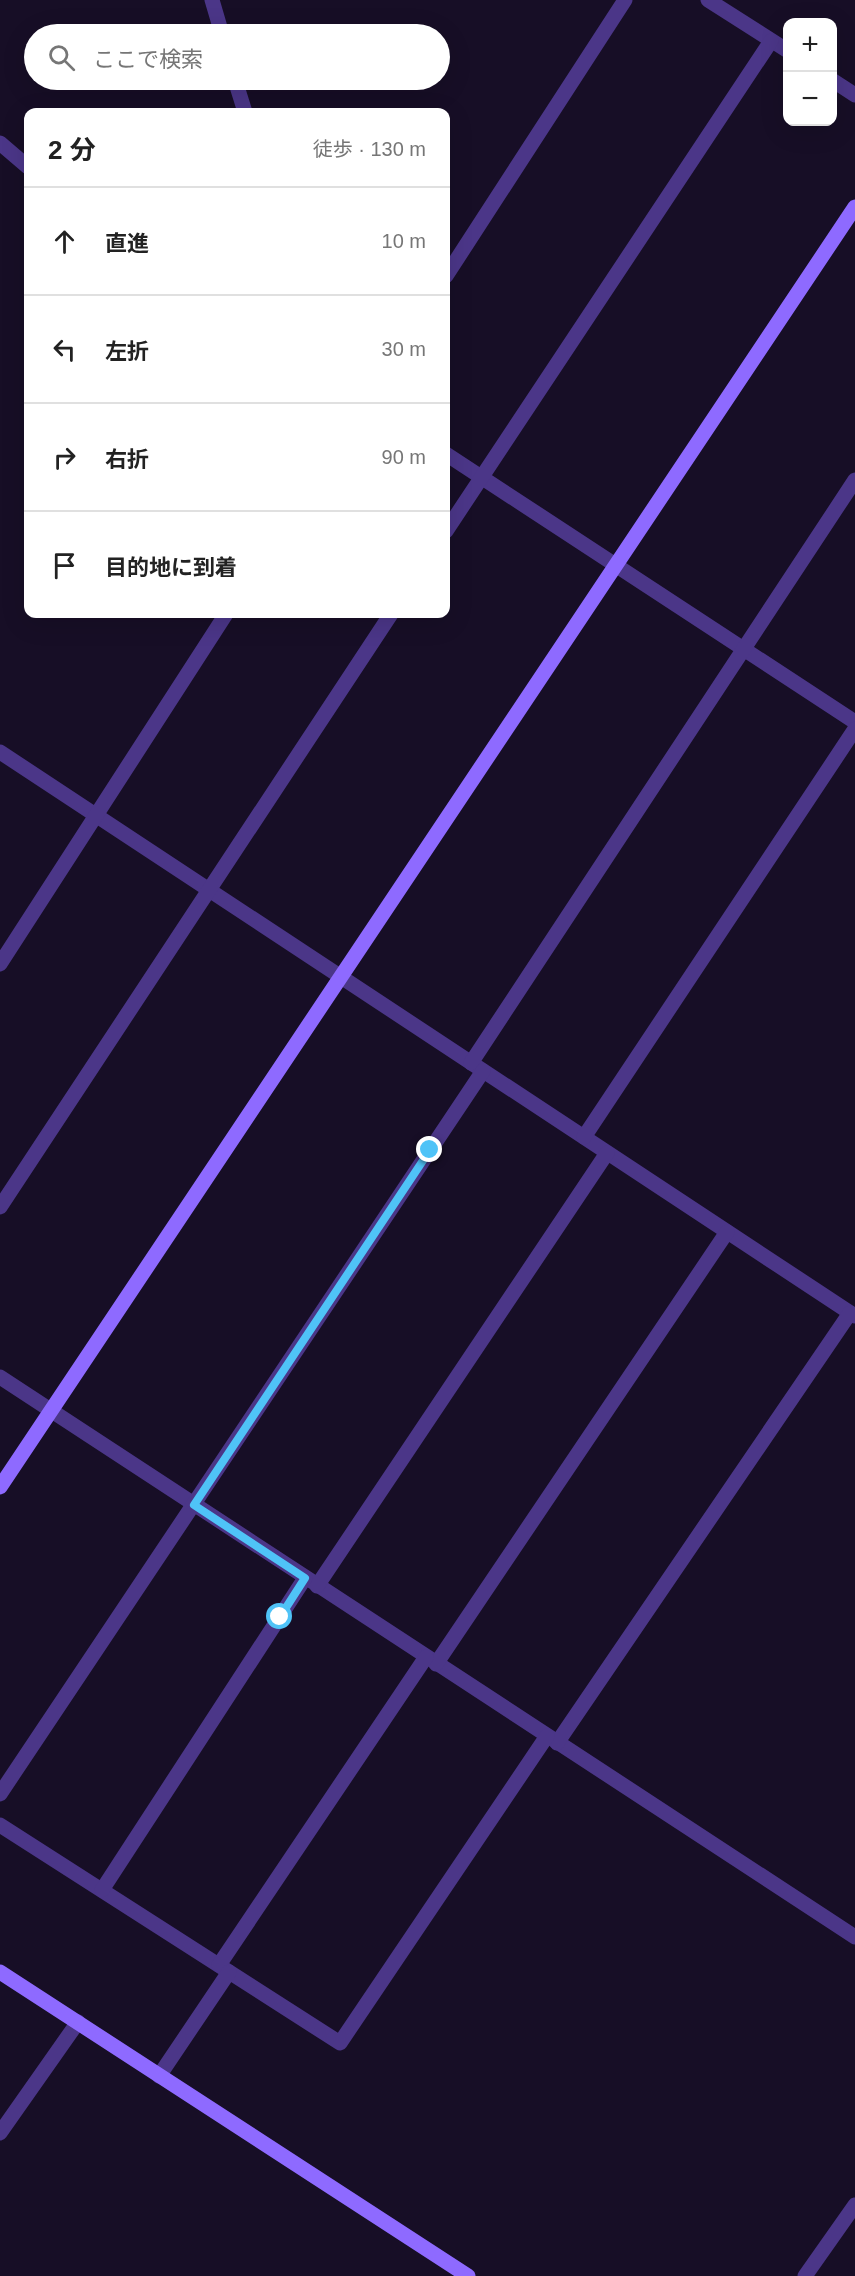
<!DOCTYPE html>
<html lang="ja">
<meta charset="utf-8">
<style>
:root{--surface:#fff;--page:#f6f6f6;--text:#222;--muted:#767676;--line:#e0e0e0}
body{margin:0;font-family:Arial,"Noto Sans JP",sans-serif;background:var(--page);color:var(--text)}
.controls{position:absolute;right:18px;top:18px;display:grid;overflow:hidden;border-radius:12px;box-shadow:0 6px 24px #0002}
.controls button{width:54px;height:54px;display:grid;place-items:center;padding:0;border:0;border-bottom:2px solid var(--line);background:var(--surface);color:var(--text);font:30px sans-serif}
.stop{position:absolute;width:18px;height:18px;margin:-14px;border:4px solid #4fc3f7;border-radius:50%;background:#fff}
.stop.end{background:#4fc3f7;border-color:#fff;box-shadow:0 2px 6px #0008}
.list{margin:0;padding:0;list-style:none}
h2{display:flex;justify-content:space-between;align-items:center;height:78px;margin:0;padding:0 24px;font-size:26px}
h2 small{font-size:20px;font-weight:400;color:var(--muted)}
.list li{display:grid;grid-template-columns:39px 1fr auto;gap:18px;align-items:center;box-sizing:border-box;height:108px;padding:0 24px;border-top:2px solid var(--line)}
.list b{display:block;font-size:22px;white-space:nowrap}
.list em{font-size:20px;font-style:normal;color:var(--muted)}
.icon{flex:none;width:33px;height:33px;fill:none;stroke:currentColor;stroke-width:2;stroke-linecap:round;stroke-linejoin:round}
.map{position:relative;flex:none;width:855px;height:2276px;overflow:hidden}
.search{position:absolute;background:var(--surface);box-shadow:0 6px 24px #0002;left:24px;top:24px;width:426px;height:66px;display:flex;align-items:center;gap:15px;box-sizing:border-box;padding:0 21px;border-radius:33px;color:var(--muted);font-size:22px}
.panel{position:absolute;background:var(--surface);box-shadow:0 6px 24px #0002;left:24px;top:108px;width:426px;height:510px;border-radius:12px}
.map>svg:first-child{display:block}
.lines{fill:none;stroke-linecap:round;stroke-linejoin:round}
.street{stroke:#4b3688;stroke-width:15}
.secondary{stroke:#8e6aff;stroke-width:15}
.route{stroke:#4fc3f7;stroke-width:8}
</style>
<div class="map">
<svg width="855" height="2276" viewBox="0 0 855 2276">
<rect width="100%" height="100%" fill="#170e26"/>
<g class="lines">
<g class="street">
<polyline points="212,0 222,34"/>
<polyline points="708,0 788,51"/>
<polyline points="235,80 245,112"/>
<polyline points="832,80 855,95"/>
<polyline points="0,143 28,167"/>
<polyline points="446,276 625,0"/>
<polyline points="446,454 855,722"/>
<polyline points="446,531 771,41"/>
<polyline points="0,752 855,1316"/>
<polyline points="0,964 226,614"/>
<polyline points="471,1063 855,480"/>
<polyline points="584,1137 855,729"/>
<polyline points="0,1207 391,614"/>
<polyline points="0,1377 855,1937"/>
<polyline points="317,1586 607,1153"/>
<polyline points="436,1664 727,1232"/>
<polyline points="557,1743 850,1313"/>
<polyline points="0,1794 483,1071"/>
<polyline points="0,1825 340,2043 547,1736"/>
<polyline points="102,1890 305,1578"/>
<polyline points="219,1965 426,1657"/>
<polyline points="159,2076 229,1972"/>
<polyline points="0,2133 78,2022"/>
<polyline points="805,2276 855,2205"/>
</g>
<g class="secondary">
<polyline points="0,1487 855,207"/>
<polyline points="0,1972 468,2276"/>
</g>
</g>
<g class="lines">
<polyline class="route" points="280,1617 305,1578 194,1505 430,1150"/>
</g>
</svg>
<div class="controls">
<button>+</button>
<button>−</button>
</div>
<div class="stop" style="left:280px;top:1617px"></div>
<div class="stop end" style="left:430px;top:1150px"></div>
<div class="search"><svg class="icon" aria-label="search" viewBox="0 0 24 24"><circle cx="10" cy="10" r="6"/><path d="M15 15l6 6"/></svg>ここで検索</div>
<section class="panel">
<h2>2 分<small>徒歩 · 130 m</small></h2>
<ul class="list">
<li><svg class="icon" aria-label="ahead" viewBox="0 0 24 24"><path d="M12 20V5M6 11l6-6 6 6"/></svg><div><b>直進</b></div><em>10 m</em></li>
<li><svg class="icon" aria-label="left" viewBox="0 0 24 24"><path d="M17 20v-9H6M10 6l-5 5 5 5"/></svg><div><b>左折</b></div><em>30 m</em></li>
<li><svg class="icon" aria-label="right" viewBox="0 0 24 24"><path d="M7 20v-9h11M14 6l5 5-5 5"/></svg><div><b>右折</b></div><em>90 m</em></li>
<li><svg class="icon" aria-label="arrive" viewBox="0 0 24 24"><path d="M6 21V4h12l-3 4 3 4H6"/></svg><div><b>目的地に到着</b></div></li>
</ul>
</section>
</div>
